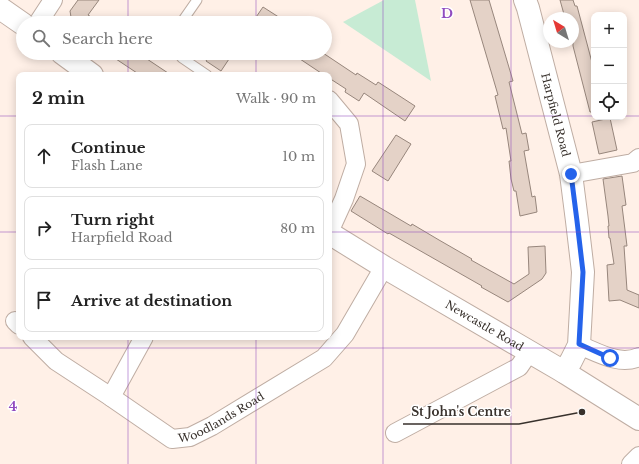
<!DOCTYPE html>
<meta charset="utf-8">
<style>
:root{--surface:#fff;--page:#f2f2f2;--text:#222;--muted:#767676;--line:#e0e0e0}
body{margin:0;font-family:"Libre Baskerville",serif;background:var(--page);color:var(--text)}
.controls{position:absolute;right:12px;top:12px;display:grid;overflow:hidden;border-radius:8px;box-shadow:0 2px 10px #0003}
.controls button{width:36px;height:36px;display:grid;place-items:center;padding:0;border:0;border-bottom:1px solid var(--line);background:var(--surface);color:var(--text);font:20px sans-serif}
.compass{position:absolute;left:543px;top:12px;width:36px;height:36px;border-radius:50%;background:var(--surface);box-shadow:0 2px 10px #0003;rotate:322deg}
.stop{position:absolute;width:12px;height:12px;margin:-9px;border:3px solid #2563eb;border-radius:50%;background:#fff}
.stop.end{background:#2563eb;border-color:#fff;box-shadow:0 1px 4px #0008}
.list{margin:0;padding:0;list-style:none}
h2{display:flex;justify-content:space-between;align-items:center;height:52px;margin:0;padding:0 16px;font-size:17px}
h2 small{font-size:13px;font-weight:400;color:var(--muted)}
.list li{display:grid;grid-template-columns:26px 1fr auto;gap:12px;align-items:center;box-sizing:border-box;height:64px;margin:0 8px 8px;padding:0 8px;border:1px solid var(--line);border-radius:8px}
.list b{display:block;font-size:15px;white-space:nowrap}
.list p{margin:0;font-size:13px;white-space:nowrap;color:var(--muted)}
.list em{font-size:13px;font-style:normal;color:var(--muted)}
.icon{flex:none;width:22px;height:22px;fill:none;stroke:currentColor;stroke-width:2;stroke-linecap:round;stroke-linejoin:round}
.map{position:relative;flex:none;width:639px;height:464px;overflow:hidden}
.search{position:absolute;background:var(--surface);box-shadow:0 2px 10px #0003;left:16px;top:16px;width:316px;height:44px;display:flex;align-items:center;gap:10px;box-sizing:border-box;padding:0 14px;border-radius:22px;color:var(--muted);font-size:15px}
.panel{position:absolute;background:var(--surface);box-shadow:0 2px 10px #0003;left:16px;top:72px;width:316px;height:268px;border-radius:8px}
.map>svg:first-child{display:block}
.green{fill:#c7ebd4}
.building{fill:#e4d2c7;stroke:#97867c}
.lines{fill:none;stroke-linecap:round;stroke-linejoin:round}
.service-casing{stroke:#bfada3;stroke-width:11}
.minor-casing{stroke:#bfada3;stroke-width:20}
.tertiary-casing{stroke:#bfada3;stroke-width:24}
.trunk-casing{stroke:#bfada3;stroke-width:24}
.service{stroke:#fff;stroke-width:9}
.minor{stroke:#fff;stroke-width:18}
.tertiary{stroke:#fff;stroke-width:22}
.trunk{stroke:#fff;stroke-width:22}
.route{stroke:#2563eb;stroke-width:5}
.grid{fill:none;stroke:#914cc0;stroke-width:1;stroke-opacity:0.55}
.labels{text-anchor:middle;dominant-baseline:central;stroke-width:3;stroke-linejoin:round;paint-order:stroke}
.street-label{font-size:11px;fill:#38312c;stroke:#fff}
.grid-label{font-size:13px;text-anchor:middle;font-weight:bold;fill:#914cc0;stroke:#fff;stroke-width:3;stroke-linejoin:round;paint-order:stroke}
.leader{fill:none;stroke:#38312c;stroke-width:1.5}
.callout-dot{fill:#38312c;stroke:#fff;stroke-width:1.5}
.callout-label{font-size:12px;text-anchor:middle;font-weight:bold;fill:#38312c;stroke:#fff;stroke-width:3;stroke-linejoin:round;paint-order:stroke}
</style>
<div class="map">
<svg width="639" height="464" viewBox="0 0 639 464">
<rect width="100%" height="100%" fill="#fff0e7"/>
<polygon class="green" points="384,0 415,0 431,81 343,22"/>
<g class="building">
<polygon points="78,0 99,0 88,15 101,23 72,23 70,11"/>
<polygon points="470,0 489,0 513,81 509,82 522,134 526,133 529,150 524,151 532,197 535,196 537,212 520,216 516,191 514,191 511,179 509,161 511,161 506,128 503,129 495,96 498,95"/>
<polygon points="560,0 573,0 575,6 577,6 594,70 594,112 590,112 573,46 573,18 565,18"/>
<polygon points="263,7 288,23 252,23"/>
<polygon points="107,53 132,53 140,58 141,55 171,75 140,75"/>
<polygon points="211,53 233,53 221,71 206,61"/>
<polygon points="291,53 323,53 356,75 357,73 376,85 378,82 415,106 405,121 364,93 359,101 345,92 346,89 329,78 329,75 324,75"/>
<polygon points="610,118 617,150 599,154 592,122"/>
<polygon points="396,135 411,144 388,181 372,171"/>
<polygon points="622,176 626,205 622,206 627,246 624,246 627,290 639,295 639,308 620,300 609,301 607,265 614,264 610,238 609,238 608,226 609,226 608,216 603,179"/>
<polygon points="360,196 411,226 412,224 439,240 472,259 471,260 514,284 529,274 528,247 545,246 546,273 542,279 508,302 481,287 482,286 389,233 388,234 351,211"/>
</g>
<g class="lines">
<defs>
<g id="service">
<polyline points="181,23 197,0"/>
<polyline points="178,53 182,58 207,75"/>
</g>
<g id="minor">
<polyline points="38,23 53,0"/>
<polyline points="329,100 349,124 356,164 344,199 329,232"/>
<polyline points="571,174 633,163 639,158"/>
<polyline points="15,321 19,325"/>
<path id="s1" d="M32 337 56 361 111 397 172 439 190 437 212 426 324 358 345 334 384 267"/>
<path d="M579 345C597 352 619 366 639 357"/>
<polyline points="111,397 144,337"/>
<polyline points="395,433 519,367 530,351"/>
<polyline points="631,464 639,456"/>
</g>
<g id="tertiary">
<path id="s2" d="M525 0 528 8 571 174 577 221 583 272 579 345 571 361 564 372"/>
</g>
<g id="trunk">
<polyline points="0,8 23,24"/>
<polyline points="62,53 92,75"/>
<path id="s3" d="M329 233 384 267 564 372 639 419"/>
</g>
</defs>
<use href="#service" class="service-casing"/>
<use href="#minor" class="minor-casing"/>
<use href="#tertiary" class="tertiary-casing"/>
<use href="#trunk" class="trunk-casing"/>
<use href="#service" class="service"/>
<use href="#minor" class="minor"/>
<use href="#tertiary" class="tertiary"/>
<use href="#trunk" class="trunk"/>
</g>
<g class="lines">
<polyline class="route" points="571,174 577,221 583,272 579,344 610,358"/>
</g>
<path class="grid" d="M128 0V23M256 0V23M383 0V464M511 0V464M128 53V75M256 53V75M0 116H19M329 116H594M624 116H639M0 232H19M329 232H639M128 337V464M256 337V464M0 348H639"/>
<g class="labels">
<g class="street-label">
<text stroke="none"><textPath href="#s2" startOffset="119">Harpfield Road</textPath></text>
<text stroke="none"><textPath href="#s3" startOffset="181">Newcastle Road</textPath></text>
<text stroke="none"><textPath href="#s1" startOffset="228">Woodlands Road</textPath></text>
</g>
</g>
<g class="grid-label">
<text x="447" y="18">D</text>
<text x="13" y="411">4</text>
</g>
<path class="leader" d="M582 412L519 424H403"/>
<circle class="callout-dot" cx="582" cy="412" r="4"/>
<g class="callout-label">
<text x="461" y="416">St John's Centre</text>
</g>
</svg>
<div class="controls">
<button>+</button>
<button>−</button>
<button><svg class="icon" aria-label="locate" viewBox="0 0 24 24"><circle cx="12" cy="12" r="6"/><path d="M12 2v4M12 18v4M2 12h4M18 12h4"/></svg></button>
</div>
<svg class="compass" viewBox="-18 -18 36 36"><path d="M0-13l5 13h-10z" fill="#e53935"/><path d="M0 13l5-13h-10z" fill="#767676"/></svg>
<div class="stop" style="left:610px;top:358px"></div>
<div class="stop end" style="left:571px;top:174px"></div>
<div class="search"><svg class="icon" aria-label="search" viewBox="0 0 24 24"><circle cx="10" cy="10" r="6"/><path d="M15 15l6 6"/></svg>Search here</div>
<section class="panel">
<h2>2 min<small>Walk · 90 m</small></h2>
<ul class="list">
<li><svg class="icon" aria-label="ahead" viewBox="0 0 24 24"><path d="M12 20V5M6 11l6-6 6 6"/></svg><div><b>Continue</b><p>Flash Lane</p></div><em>10 m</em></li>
<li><svg class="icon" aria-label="right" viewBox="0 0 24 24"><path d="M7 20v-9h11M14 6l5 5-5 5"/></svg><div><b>Turn right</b><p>Harpfield Road</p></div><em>80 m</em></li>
<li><svg class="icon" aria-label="arrive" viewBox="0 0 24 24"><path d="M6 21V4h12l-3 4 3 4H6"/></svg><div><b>Arrive at destination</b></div></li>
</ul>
</section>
</div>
